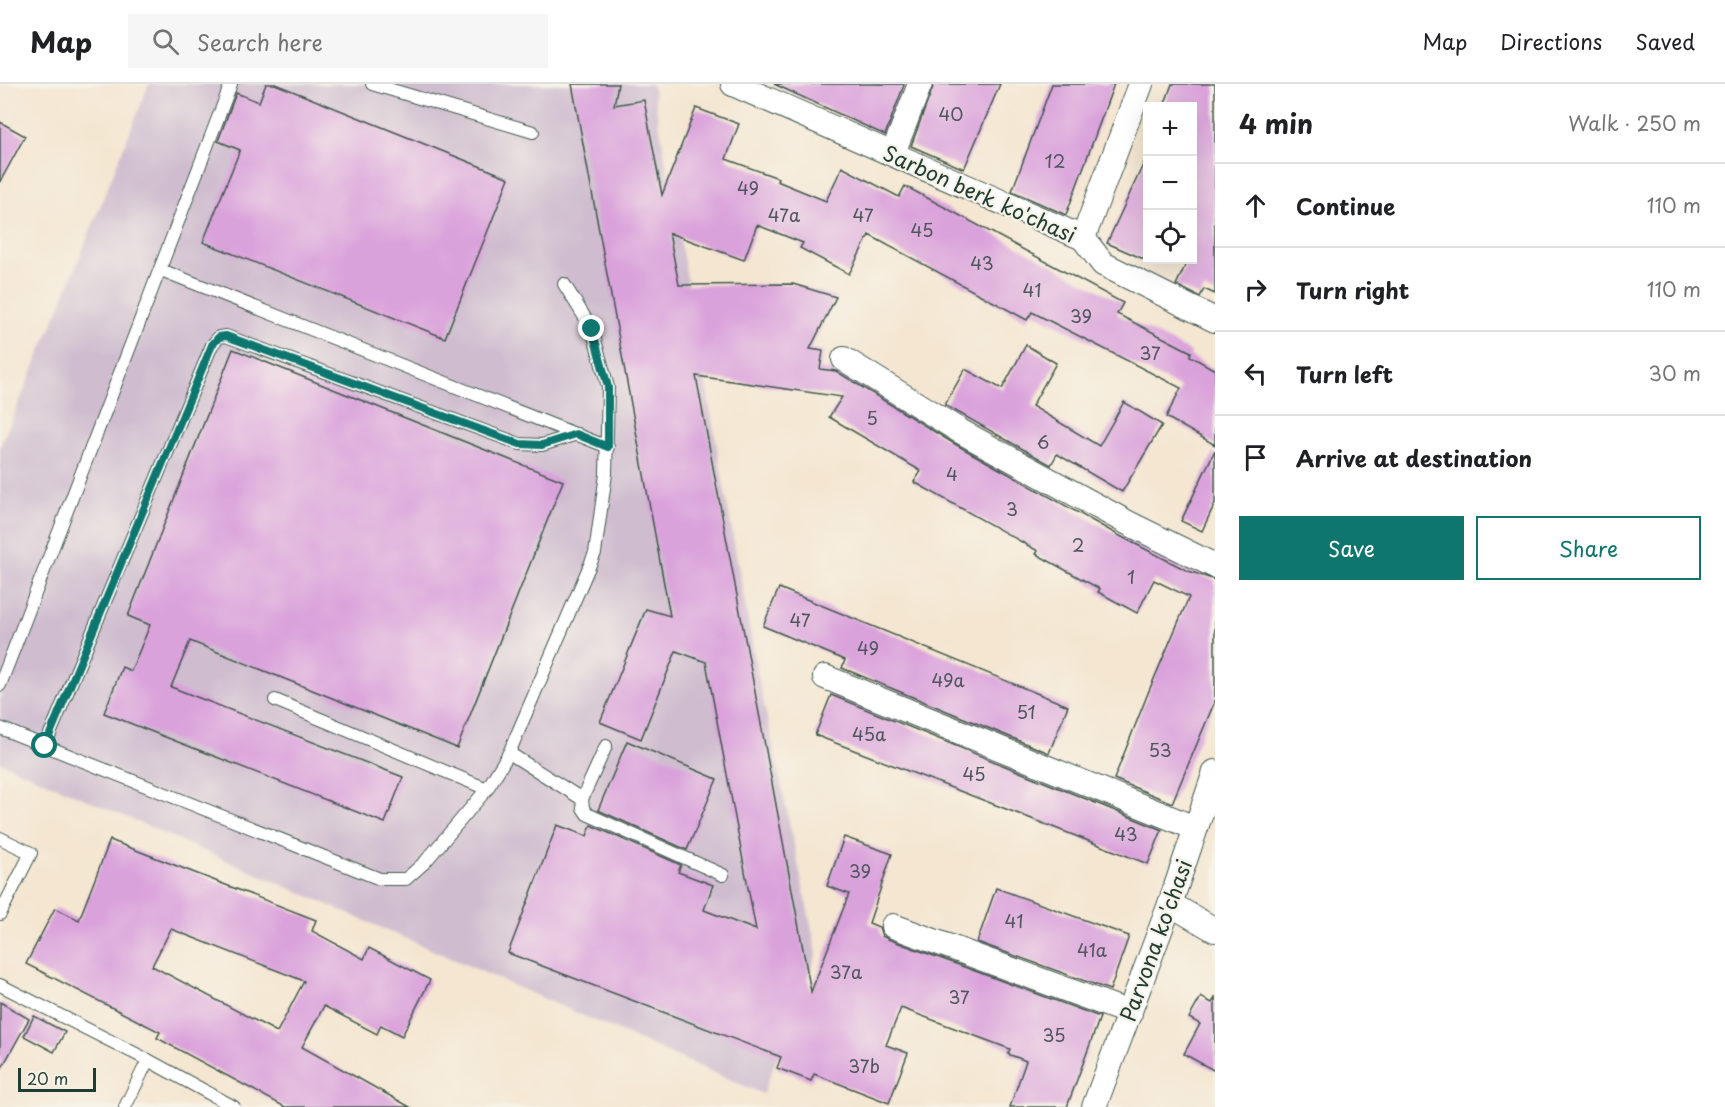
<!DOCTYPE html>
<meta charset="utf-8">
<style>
:root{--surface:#fff;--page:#f6f6f6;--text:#202124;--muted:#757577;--line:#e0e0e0;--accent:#0f766e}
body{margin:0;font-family:"Playpen Sans",sans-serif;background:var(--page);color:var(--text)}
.controls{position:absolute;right:18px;top:18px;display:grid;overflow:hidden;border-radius:0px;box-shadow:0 6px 24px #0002}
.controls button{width:54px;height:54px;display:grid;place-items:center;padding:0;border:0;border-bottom:2px solid var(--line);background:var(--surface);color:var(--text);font:30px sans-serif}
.scale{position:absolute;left:18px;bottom:15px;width:78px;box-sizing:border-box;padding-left:6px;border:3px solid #1f3d34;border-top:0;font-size:16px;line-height:21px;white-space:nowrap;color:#1f3d34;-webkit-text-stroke:4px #f7f3e8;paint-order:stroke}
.stop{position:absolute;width:18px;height:18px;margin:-14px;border:4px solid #0f766e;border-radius:50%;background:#fff}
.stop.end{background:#0f766e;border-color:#fff;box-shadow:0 2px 6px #0008}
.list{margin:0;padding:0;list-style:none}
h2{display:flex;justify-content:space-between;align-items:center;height:78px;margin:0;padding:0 24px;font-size:26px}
h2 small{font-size:20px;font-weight:400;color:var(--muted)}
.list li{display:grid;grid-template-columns:39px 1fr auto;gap:18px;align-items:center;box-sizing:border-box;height:84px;padding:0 24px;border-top:2px solid var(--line)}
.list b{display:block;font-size:22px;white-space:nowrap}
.list em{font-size:20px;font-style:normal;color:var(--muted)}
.actions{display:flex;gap:12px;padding:18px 24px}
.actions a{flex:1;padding:14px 0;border:2px solid var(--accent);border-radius:0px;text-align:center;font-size:21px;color:var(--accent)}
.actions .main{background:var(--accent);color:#fff}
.icon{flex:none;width:33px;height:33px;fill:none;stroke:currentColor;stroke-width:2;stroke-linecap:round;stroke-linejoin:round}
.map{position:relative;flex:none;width:1215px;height:1023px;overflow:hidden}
header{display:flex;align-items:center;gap:36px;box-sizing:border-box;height:84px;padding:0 30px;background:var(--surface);border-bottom:2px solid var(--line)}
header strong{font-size:28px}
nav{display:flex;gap:33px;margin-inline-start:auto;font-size:21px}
.search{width:420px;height:54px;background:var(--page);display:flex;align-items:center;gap:15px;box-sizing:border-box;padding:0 21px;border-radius:0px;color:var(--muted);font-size:22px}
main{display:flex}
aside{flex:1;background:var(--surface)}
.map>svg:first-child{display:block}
.industrial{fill:#cfbdcf}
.building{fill:#daa2db;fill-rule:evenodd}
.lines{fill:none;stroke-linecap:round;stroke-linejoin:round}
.lane-casing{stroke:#3f564c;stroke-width:14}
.street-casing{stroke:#3f564c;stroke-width:26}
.lane{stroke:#fff;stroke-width:12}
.street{stroke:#fff;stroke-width:24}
.route{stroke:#0f766e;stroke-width:8}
.labels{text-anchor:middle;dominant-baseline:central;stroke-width:4.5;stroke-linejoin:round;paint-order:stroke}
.number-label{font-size:18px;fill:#4e565e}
.street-label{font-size:21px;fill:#1f3d34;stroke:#f7f3e8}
</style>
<header>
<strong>Map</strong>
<div class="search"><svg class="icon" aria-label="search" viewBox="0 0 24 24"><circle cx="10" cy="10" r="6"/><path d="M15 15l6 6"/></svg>Search here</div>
<nav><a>Map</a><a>Directions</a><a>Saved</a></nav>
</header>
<main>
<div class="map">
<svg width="1215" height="1023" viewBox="0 0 1215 1023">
<rect width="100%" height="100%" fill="#f7f3e8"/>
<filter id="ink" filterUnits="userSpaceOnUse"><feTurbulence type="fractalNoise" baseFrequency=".0167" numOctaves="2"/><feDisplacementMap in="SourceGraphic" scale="12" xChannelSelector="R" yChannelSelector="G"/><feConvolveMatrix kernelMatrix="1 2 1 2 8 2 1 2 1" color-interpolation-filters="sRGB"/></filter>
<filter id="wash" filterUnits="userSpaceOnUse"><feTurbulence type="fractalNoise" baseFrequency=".008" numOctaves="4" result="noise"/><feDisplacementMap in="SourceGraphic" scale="24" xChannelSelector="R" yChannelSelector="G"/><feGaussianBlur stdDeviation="1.35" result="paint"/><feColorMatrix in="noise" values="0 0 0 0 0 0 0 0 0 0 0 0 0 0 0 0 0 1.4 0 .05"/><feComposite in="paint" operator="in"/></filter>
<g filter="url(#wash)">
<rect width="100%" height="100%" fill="#f4e6d1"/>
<polygon class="industrial" points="149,0 652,0 757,587 817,869 763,1010 0,678 0,363 63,215"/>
<g id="blocks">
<g class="building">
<polygon points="266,0 275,0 509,94 445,254 203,158 240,66 218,57 236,9 259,18"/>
<polygon points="572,0 618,0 614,21 644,16 662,111 696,24 739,40 726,75 778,94 777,97 826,117 842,83 899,113 905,102 1123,219 1117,230 1191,268 1190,272 1215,286 1215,361 1166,333 1181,304 1032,228 1027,236 869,151 849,190 800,164 803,159 757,141 744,176 669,149 679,201 793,200 836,213 810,265 823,267 820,285 836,287 953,359 1118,451 1186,486 1215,496 1215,617 1172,719 1114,695 1148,609 1189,513 1154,496 1137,529 1098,508 1100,505 1036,470 1038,467 914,398 921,387 829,333 842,313 696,292 811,908 849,810 827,802 844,753 892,770 869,839 879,843 882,852 888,855 1100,933 1067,1023 1010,1023 1026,977 1008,970 1010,965 901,924 886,961 908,969 889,1019 814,990 811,997 777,984 781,973 508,869 557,741 587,752 591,741 681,781 678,788 713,801 704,826 756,846 706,578 676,567 641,655 600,638 646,525 670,532"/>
<polygon points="774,0 903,0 904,1 885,51"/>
<polygon points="934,0 1000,0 964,85 911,62"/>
<polygon points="1052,0 1114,0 1066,131 1012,107"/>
<polygon points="1172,0 1215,0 1215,210 1204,205 1200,213 1176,201 1188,176 1192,176 1192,22 1164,22"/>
<polygon points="0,38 25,52 0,98"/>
<polygon points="1148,70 1148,177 1107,159"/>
<polygon points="1026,261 1056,279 1032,322 1099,362 1124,318 1162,341 1122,408 1057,370 1051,381 945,321 965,285 1002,305"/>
<polygon points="233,265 563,397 457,664 190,557 171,603 403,693 385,739 104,629 122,583 131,587 150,541 128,532"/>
<polygon points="1215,366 1215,419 1202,447 1181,437"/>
<polygon points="779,504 1068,622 1049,669 842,584 845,576 763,542"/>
<polygon points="831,611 1162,746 1148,780 815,651"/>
<polygon points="627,657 717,695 687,766 598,726"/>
<path d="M110 756 316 836 312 847 364 875 369 864 430 896 402 952 381 941 377 950 324 922 302 963 410 1023H285L157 954 160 948 26 880 55 824 79 836ZM171 845 304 897 277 948 152 882Z"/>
<polygon points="996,804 1129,852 1110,906 977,858"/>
<polygon points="1201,913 1212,919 1215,914 1215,987 1184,970 1200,940 1189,934"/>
<polygon points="0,918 29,935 0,987"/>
<polygon points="34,932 65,948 54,968 24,952"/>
</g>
</g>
</g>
<g filter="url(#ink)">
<use href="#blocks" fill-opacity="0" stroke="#3f564c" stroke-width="1.5"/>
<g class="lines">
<defs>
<g id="lane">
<polyline points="372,0 533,48"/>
<polyline points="161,186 608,363"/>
<polyline points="0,601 231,0"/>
<polyline points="275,616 487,705"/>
<polyline points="0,644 380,795 406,795 425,778 487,705 509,669 595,469 606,390 608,303 592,245 564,200"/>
<polyline points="45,662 212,261 219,253 226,252 520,360 542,361 577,350"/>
<polyline points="509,669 582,715 606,662"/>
<polyline points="582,715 583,724 587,730 723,791"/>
<polyline points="0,754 31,769 0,830"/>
<polyline points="0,901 148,976 234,1023"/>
<polyline points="125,1023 148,976"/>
</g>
<g id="street">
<polyline points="733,0 1083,154 1103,180 1215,236"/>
<polyline points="893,69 920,0"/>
<polyline points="1083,154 1141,0"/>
<polyline points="844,275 960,347 1128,439 1215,482"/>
<polyline points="825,593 1195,744"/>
<polyline points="1170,820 1215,846"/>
<polyline points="893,842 1130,929"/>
<polyline points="1094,1023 1170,820 1215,688"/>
</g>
</defs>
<use href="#lane" class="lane-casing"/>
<use href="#street" class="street-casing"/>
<use href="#lane" class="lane"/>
<use href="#street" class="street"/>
</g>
</g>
<g class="lines" filter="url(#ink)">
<polyline class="route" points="45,662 212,261 219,253 226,252 520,360 542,361 576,350 608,363 608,303 592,245"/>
</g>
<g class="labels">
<g class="number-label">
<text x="951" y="29">40</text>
<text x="1055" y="76">12</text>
<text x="748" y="103">49</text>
<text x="784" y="130">47a</text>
<text x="863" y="130">47</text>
<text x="922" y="145">45</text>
<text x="982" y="178">43</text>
<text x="1032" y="205">41</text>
<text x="1081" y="231">39</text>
<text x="1150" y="268">37</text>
<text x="872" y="333">5</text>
<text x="1043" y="357">6</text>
<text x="952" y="389">4</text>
<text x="1012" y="424">3</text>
<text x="1078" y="460">2</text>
<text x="1131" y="492">1</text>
<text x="800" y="535">47</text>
<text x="868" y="563">49</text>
<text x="948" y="595">49a</text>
<text x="1026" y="627">51</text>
<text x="869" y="649">45a</text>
<text x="1160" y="665">53</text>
<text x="974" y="689">45</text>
<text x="1126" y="749">43</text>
<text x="860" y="786">39</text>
<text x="1014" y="836">41</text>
<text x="1092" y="865">41a</text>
<text x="846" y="887">37a</text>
<text x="959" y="912">37</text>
<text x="1054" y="950">35</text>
<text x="864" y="981">37b</text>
</g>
<g class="street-label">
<text transform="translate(980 109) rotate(24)">Sarbon berk ko'chasi</text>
<text transform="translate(1155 856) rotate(-70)">Parvona ko'chasi</text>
</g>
</g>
</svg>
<div class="controls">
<button>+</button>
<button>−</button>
<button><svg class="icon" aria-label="locate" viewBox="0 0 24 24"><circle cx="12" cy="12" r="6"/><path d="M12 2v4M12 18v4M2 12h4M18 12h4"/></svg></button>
</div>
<div class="scale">20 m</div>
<div class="stop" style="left:45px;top:662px"></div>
<div class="stop end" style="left:592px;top:245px"></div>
</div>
<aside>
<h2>4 min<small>Walk · 250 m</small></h2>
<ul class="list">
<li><svg class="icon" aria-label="ahead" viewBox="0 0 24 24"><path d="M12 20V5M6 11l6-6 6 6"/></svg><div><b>Continue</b></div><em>110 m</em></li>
<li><svg class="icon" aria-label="right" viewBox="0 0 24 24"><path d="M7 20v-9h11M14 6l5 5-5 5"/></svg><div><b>Turn right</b></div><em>110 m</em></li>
<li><svg class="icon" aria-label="left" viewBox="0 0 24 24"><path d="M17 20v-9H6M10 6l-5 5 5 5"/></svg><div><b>Turn left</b></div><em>30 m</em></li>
<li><svg class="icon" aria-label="arrive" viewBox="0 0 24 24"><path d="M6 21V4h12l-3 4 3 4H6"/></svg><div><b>Arrive at destination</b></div></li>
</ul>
<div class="actions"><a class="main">Save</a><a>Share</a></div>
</aside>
</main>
